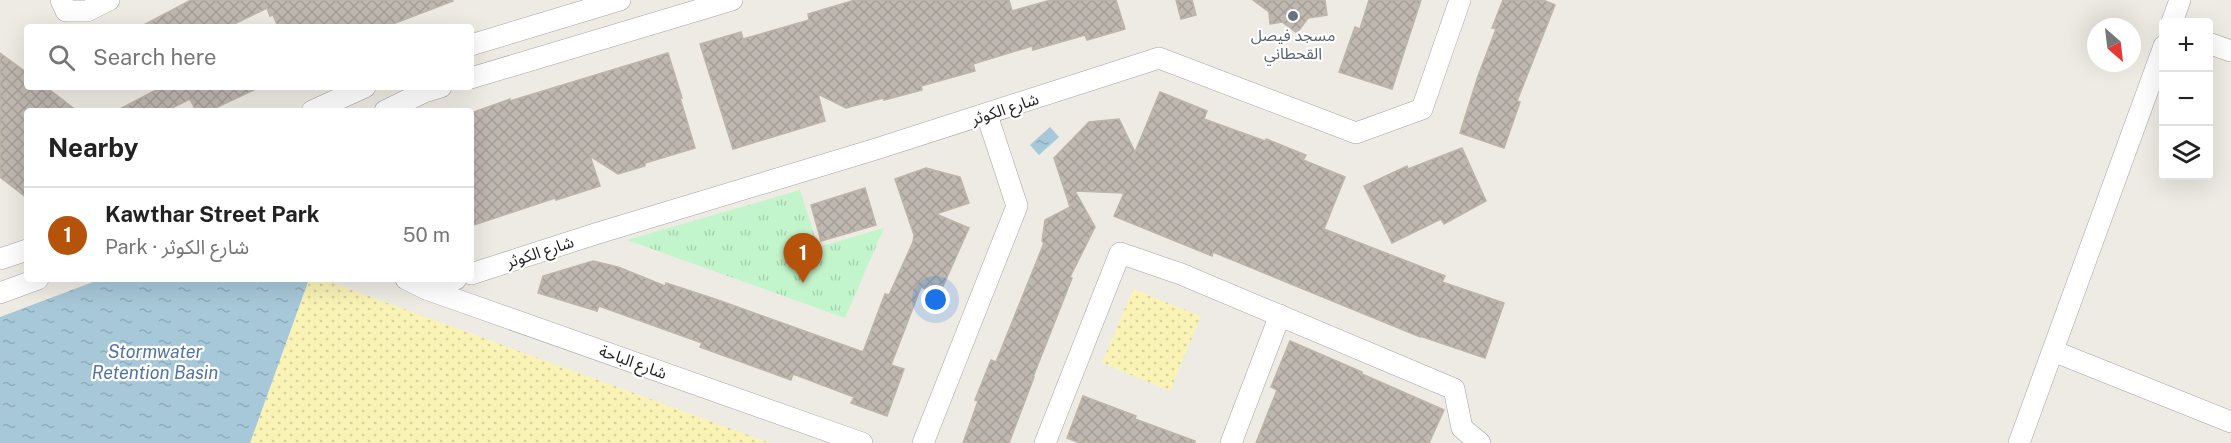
<!DOCTYPE html>
<meta charset="utf-8">
<style>
:root{--surface:#fff;--page:#f6f6f6;--text:#222;--muted:#767676;--line:#e0e0e0;--accent:#b45309}
body{margin:0;font-family:"Public Sans","Noto Sans Arabic",sans-serif;background:var(--page);color:var(--text)}
.controls{position:absolute;right:18px;top:18px;display:grid;overflow:hidden;border-radius:6px;box-shadow:0 6px 24px #0002}
.controls button{width:54px;height:54px;display:grid;place-items:center;padding:0;border:0;border-bottom:2px solid var(--line);background:var(--surface);color:var(--text);font:30px sans-serif}
.compass{position:absolute;left:2087px;top:18px;width:54px;height:54px;border-radius:50%;background:var(--surface);box-shadow:0 6px 24px #0002;rotate:152deg}
.you{position:absolute;left:936px;top:300px;width:21px;height:21px;margin:-15px;border:4px solid #fff;border-radius:50%;background:#1a73e8;box-shadow:0 0 0 9px #1a73e833}
.badge{display:grid;place-items:center;width:39px;height:39px;border-radius:50%;background:var(--accent);color:#fff;font-size:20px;font-weight:700}
.pin{position:absolute;translate:-50% -50px;filter:drop-shadow(0 2px 3px #0008)}
.pin::after{content:'';position:absolute;top:32px;width:21px;height:18px;background:inherit;clip-path:polygon(0 0,100% 0,50% 100%)}
.list{margin:0;padding:0;list-style:none}
h2{display:flex;justify-content:space-between;align-items:center;height:78px;margin:0;padding:0 24px;font-size:26px}
h2 small{font-size:20px;font-weight:400;color:var(--muted)}
.list li{display:grid;grid-template-columns:39px 1fr auto;gap:18px;align-items:center;box-sizing:border-box;height:96px;padding:0 24px;border-top:2px solid var(--line)}
.list b{display:block;font-size:22px;white-space:nowrap}
.list p{margin:0;font-size:20px;white-space:nowrap;color:var(--muted)}
.list em{font-size:20px;font-style:normal;color:var(--muted)}
.icon{flex:none;width:33px;height:33px;fill:none;stroke:currentColor;stroke-width:2;stroke-linecap:round;stroke-linejoin:round}
.map{position:relative;flex:none;width:2231px;height:443px;overflow:hidden}
.search{position:absolute;background:var(--surface);box-shadow:0 6px 24px #0002;left:24px;top:24px;width:450px;height:66px;display:flex;align-items:center;gap:15px;box-sizing:border-box;padding:0 21px;border-radius:6px;color:var(--muted);font-size:22px}
.panel{position:absolute;background:var(--surface);box-shadow:0 6px 24px #0002;left:24px;top:108px;width:450px;height:174px;border-radius:6px}
.map>svg:first-child{display:block}
.sand{fill:url(#sand-dots)}
.park{fill:url(#park-tufts)}
.water{fill:url(#water-ripples)}
.building{fill:url(#building-cross-hatch);stroke:#beb4a7;stroke-width:1.5}
.lines{fill:none;stroke-linecap:round;stroke-linejoin:round}
.minor-casing{stroke:#a4a4a4;stroke-width:22}
.minor{stroke:#fff;stroke-width:21}
.worship-dot{fill:#6b7280;stroke:#fff;stroke-width:2}
.labels{text-anchor:middle;dominant-baseline:central;stroke-width:4.5;stroke-linejoin:round;paint-order:stroke}
.worship-label{font-size:16px;fill:#5b616d;stroke:#fff}
.street-label{font-size:16px;fill:#1d1d1d;stroke:#fff}
.water-label{font-size:18px;font-style:italic;fill:#5173a6;stroke:#fff}
</style>
<div class="map">
<svg width="2231" height="443" viewBox="0 0 2231 443">
<defs>
<pattern id="sand-dots" width="8" height="8" patternUnits="userSpaceOnUse" patternTransform="scale(1.5)"><rect width="8" height="8" fill="#f9f3b6"/><path d="M2 2h.1M6 6h.1" fill="none" stroke="#d5d09c" stroke-width="1.8" stroke-linecap="round"/></pattern>
<pattern id="park-tufts" width="24" height="20" patternUnits="userSpaceOnUse" patternTransform="scale(1.5)"><rect width="24" height="20" fill="#c3f5cc"/><path d="M3 7l-1-3M5 7V3M7 7l1-3M15 17l-1-3M17 17v-4M19 17l1-3" fill="none" stroke="#a7d2af"/></pattern>
<pattern id="water-ripples" width="26" height="14" patternUnits="userSpaceOnUse" patternTransform="scale(1.5)"><rect width="26" height="14" fill="#a7c8d8"/><path d="M2 4q2-2 4 0t4 0M15 11q2-2 4 0t4 0" fill="none" stroke="#8fabb9"/></pattern>
<pattern id="building-cross-hatch" width="8" height="8" patternUnits="userSpaceOnUse" patternTransform="scale(1.5)"><rect width="8" height="8" fill="#beb8b1"/><path d="M0 0l8 8M0 8l8-8" fill="none" stroke="#a39e98"/></pattern>
</defs>
<rect width="100%" height="100%" fill="#eeebe4"/>
<g class="sand">
<polygon points="309,279 322,279 770,443 250,443"/>
<polygon points="1133,289 1201,316 1170,391 1102,363"/>
</g>
<polygon class="park" points="800,190 818,247 884,228 845,318 627,240"/>
<g class="water">
<polygon points="1050,127 1059,137 1039,155 1030,145"/>
<polygon points="101,279 309,279 250,443 0,443 0,317"/>
</g>
<g class="building">
<polygon points="191,0 452,0 453,1 385,27 278,27 273,15 270,16 267,8 228,27 140,27"/>
<polygon points="855,0 1009,0 1012,11 1051,0 1116,0 1125,29 1087,40 1085,35 1033,50 1032,46 973,64 975,71 921,86 922,90 884,100 883,98 846,108 818,94 825,121 733,149 700,44 741,32 743,39 809,20 808,14"/>
<polygon points="1176,0 1192,0 1196,15 1181,19"/>
<polygon points="1253,0 1325,0 1327,15 1308,18 1297,33 1282,22 1270,24 1269,12"/>
<polygon points="1369,0 1421,0 1392,89 1339,72 1355,27 1360,29"/>
<polygon points="1503,0 1543,0 1555,5 1517,101 1520,102 1504,148 1460,133 1478,76 1496,29 1492,28"/>
<polygon points="0,53 27,73 27,87 46,87 77,111 27,111 27,198 0,177"/>
<polygon points="668,53 682,98 680,98 695,148 645,163 645,166 618,174 590,156 600,186 556,200 555,198 471,226 471,113 510,99 510,101"/>
<polygon points="162,87 260,87 209,111 196,111 190,99 166,111 116,111"/>
<polygon points="1160,92 1207,111 1204,119 1265,141 1266,139 1306,155 1303,160 1345,177 1324,229 1445,276 1442,282 1504,303 1485,358 1420,336 1420,337 1213,252 1212,256 1114,216 1124,193 1075,191 1095,227 1070,277 1072,278 1033,377 1034,377 1009,443 963,443 978,401 975,400 991,360 996,362 1044,243 1042,241 1045,220 1070,207 1054,158 1089,122 1119,119 1135,152"/>
<polygon points="1462,148 1486,201 1444,224 1441,219 1392,243 1364,186 1407,166 1408,169"/>
<polygon points="926,168 960,177 969,203 936,214 969,228 939,295 921,287 891,365 904,369 887,416 851,403 854,397 793,374 791,380 700,347 702,343 599,306 597,311 538,293 543,276 593,261 618,267 665,286 666,283 718,300 863,352 885,294 889,295 913,242 914,235 895,179"/>
<polygon points="865,188 876,225 821,241 811,205"/>
<polygon points="1290,341 1362,372 1362,374 1444,410 1429,443 1256,443 1277,390 1271,387"/>
<polygon points="1083,396 1136,416 1135,419 1195,441 1195,443 1080,443 1067,438"/>
</g>
<g class="lines">
<defs>
<g id="minor">
<polyline points="61,0 66,11 87,11 109,0"/>
<polyline points="2172,22 2180,0"/>
<polyline points="2208,43 2231,51"/>
<polyline points="471,45 620,0"/>
<polyline points="471,78 732,0"/>
<polyline points="312,111 365,87"/>
<polyline points="385,111 424,92 441,87"/>
<polyline points="0,259 27,250"/>
<polyline points="471,274 595,234 876,149 1159,58 1356,133 1422,109 1460,0"/>
<polyline points="406,279 426,289 862,443"/>
<polyline points="426,289 456,279"/>
<polyline points="0,293 38,279"/>
<polyline points="2053,351 2231,422"/>
<polyline points="923,443 1017,206 987,115"/>
<polyline points="1045,443 1120,253 1181,274 1454,389 1462,428 1480,443"/>
<polyline points="1231,443 1280,315"/>
<polyline points="2019,443 2164,46"/>
</g>
</defs>
<use href="#minor" class="minor-casing"/>
<use href="#minor" class="minor"/>
</g>
<circle class="worship-dot" cx="1293" cy="16" r="6"/>
<g class="labels">
<g class="worship-label">
<text x="1293" y="35">مسجد فيصل<tspan x="1293" dy="18">القحطاني</tspan></text>
</g>
<g class="street-label">
<text transform="translate(1005 109) rotate(-18)">شارع الكوثر</text>
<text transform="translate(540 252) rotate(-18)">شارع الكوثر</text>
<text transform="translate(633 362) rotate(20)">شارع الباحة</text>
</g>
<g class="water-label">
<text x="155" y="351">Stormwater<tspan x="155" dy="21">Retention Basin</tspan></text>
</g>
</g>
</svg>
<div class="controls">
<button>+</button>
<button>−</button>
<button><svg class="icon" aria-label="layers" viewBox="0 0 24 24"><path d="M12 4l9 5-9 5-9-5zM3 14l9 5 9-5"/></svg></button>
</div>
<svg class="compass" viewBox="-18 -18 36 36"><path d="M0-13l5 13h-10z" fill="#e53935"/><path d="M0 13l5-13h-10z" fill="#767676"/></svg>
<div class="you"></div>
<div class="pin badge" style="left:803px;top:283px">1</div>
<div class="search"><svg class="icon" aria-label="search" viewBox="0 0 24 24"><circle cx="10" cy="10" r="6"/><path d="M15 15l6 6"/></svg>Search here</div>
<section class="panel">
<h2>Nearby<small></small></h2>
<ul class="list">
<li><span class="badge">1</span><div><b>Kawthar Street Park</b><p>Park · شارع الكوثر</p></div><em>50 m</em></li>
</ul>
</section>
</div>
